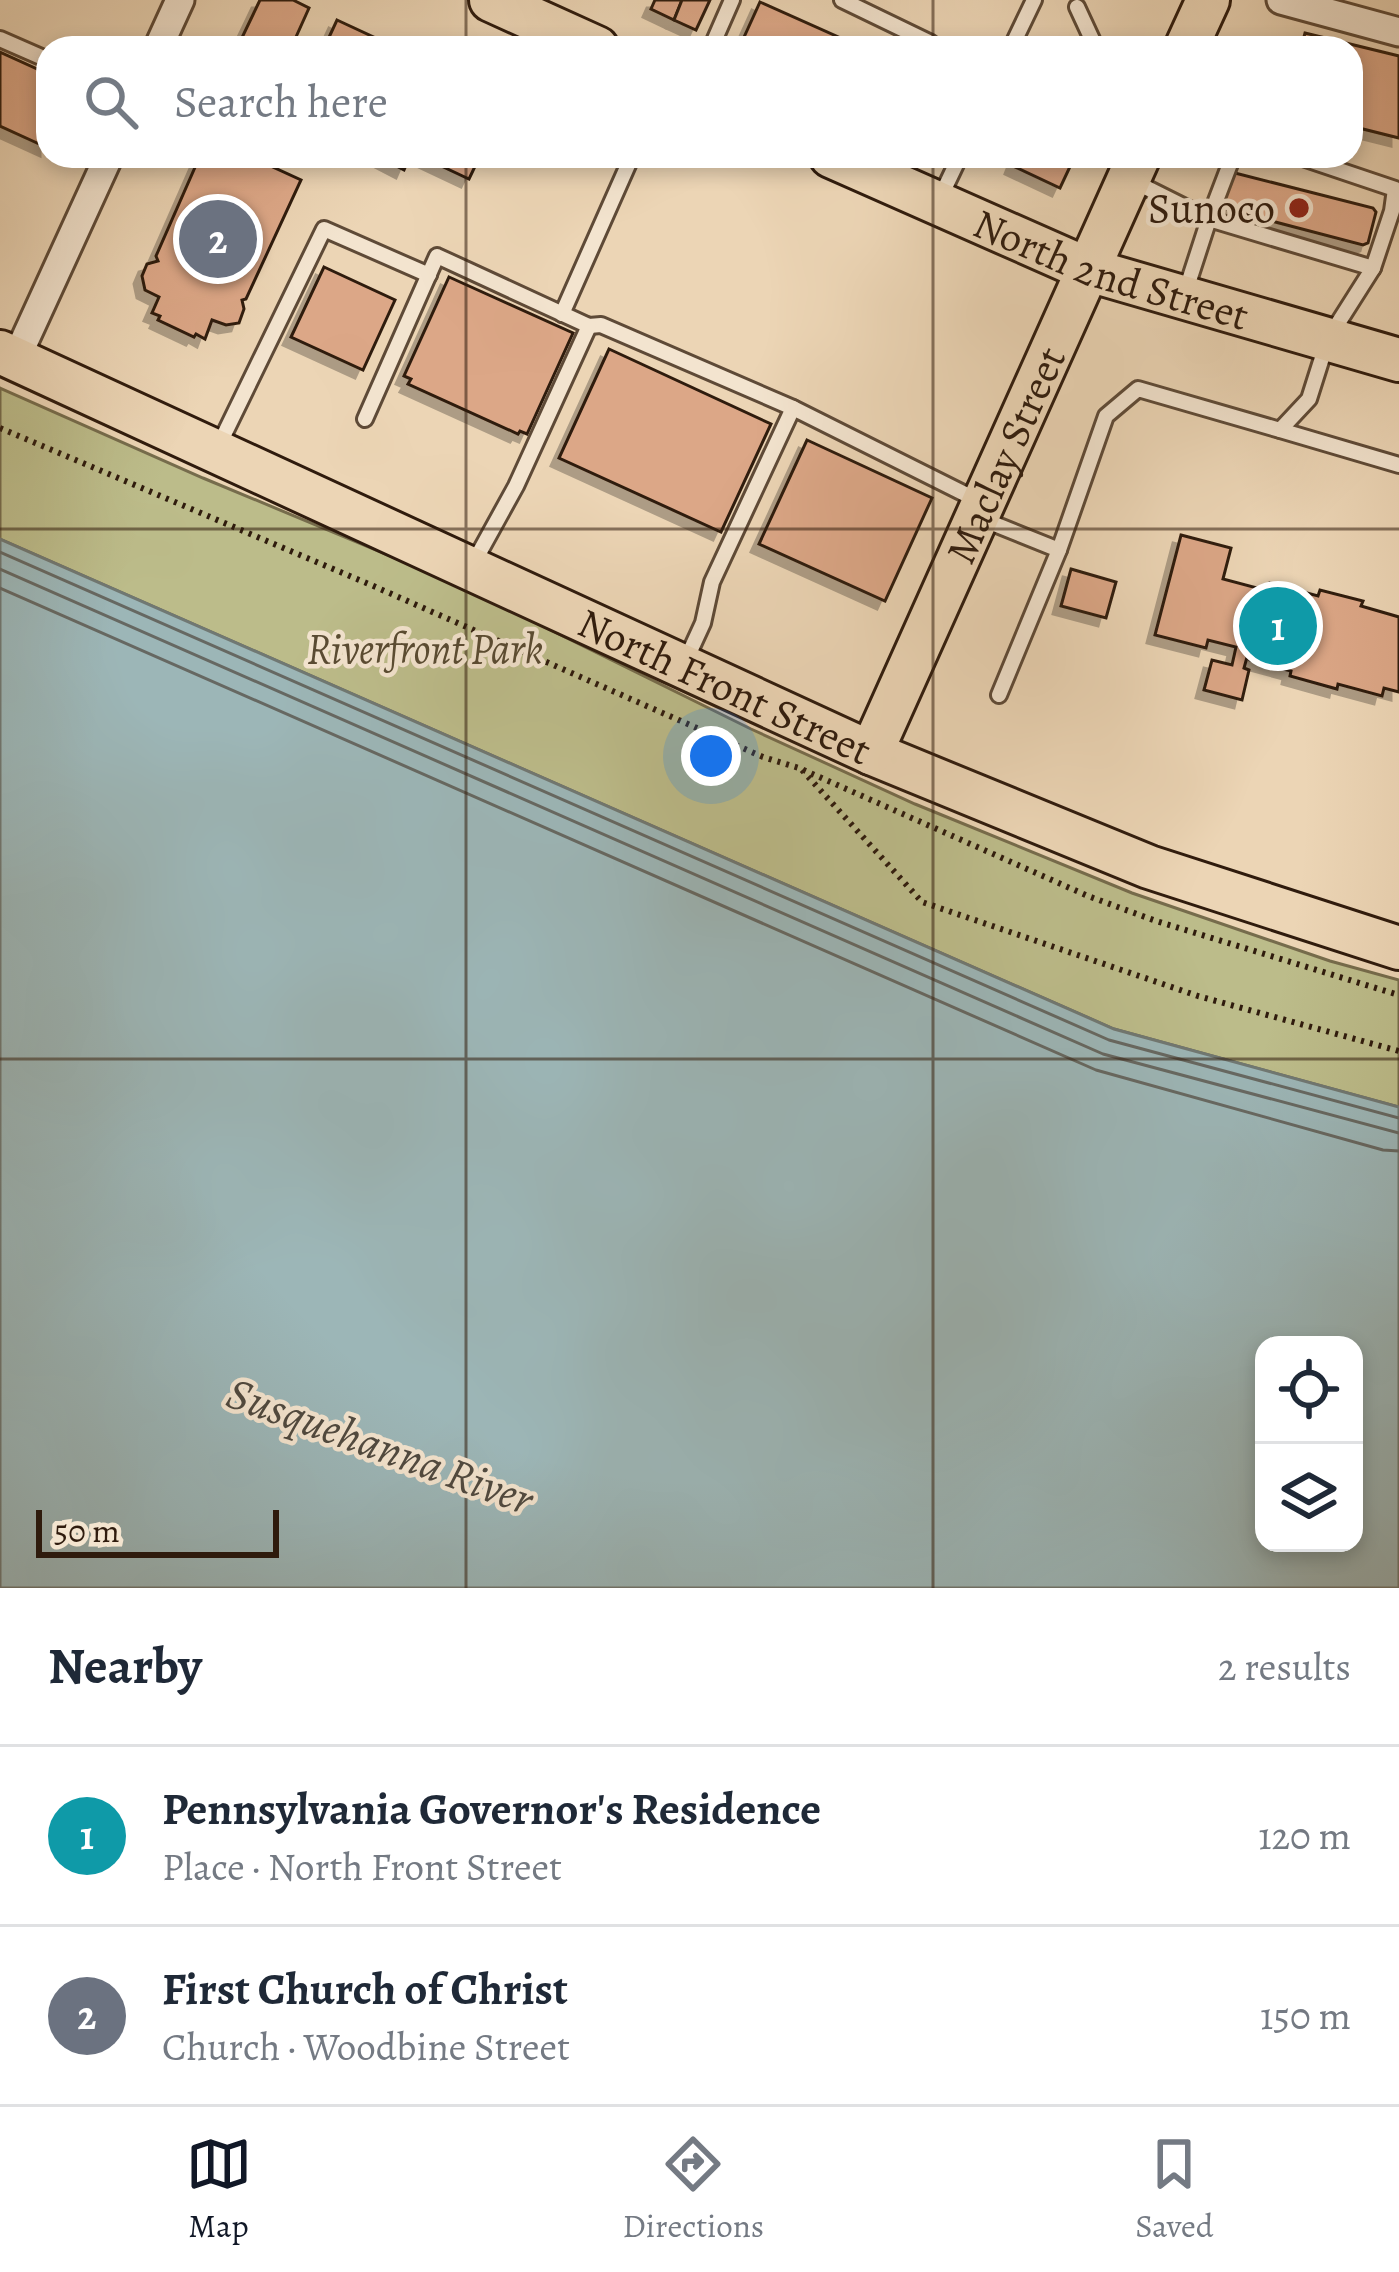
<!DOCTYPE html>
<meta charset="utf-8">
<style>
:root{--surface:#fff;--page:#f2f2f3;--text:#1f2937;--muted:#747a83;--line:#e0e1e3;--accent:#111827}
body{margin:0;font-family:Alegreya,serif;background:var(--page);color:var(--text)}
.controls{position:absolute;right:36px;bottom:36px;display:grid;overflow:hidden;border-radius:24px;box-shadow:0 6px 18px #0003}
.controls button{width:108px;height:108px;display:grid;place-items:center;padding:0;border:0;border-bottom:3px solid var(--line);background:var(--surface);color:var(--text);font:60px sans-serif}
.scale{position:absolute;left:36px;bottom:30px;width:243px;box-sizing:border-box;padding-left:12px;border:6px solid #2f1b0d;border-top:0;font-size:33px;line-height:42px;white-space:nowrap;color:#2f1b0d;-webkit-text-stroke:9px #f3e4cf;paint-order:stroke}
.you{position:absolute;left:711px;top:756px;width:42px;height:42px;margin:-30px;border:9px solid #fff;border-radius:50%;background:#1a73e8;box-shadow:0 0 0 18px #1a73e833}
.badge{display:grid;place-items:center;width:78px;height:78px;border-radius:50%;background:var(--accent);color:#fff;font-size:39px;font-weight:700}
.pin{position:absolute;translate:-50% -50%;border:6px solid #fff;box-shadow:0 3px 12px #0006}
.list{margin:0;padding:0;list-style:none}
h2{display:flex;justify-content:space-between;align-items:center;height:156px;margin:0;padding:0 48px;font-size:51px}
h2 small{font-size:39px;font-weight:400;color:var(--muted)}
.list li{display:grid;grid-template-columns:78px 1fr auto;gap:36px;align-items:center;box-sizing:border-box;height:180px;padding:0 48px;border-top:3px solid var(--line)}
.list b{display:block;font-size:45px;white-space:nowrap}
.list p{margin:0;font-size:39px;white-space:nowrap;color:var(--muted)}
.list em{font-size:39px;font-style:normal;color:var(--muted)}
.icon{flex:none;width:66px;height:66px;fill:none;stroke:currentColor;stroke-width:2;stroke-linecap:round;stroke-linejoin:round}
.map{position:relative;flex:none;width:1399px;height:1588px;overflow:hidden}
.search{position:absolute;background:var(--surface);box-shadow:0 6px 18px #0003;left:36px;right:36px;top:36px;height:132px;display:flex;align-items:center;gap:30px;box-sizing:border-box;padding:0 42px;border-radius:36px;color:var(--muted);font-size:45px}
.sheet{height:516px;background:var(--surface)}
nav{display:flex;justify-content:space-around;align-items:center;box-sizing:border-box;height:168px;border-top:3px solid var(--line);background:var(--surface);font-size:33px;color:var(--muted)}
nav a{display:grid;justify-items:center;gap:6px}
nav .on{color:var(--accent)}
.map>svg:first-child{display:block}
.green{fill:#bcbc8a;stroke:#766c4c;stroke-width:3}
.water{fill:#9cb6b7;stroke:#707873;stroke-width:3;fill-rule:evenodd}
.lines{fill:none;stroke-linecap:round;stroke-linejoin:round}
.shore{stroke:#666862;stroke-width:3}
.building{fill:#dca787;stroke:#2f1b0d;stroke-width:3;filter:url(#shadow)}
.service-casing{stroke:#5e4a37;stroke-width:20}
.minor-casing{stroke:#5e4a37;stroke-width:33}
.primary-casing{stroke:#2f1b0d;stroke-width:48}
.path{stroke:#2f1b0d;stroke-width:6;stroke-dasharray:3 6;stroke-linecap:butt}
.service{stroke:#f3e4cf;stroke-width:14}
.minor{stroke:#f3e4cf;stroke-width:27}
.primary{stroke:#ecd5b5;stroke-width:42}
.grid{fill:none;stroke:#2f1b0d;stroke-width:3;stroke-opacity:0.55}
.poi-dot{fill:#8f2418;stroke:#f3e4cf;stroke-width:4.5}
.labels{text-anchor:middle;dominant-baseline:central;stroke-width:9;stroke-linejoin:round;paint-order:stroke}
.poi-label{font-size:42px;fill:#2f1b0d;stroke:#f3e4cf;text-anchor:end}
.street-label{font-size:42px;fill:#2f1b0d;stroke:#f3e4cf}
.park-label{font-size:42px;font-style:italic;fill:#594b32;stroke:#f3e4cf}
.water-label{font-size:45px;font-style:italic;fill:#504a40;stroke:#f3e4cf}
</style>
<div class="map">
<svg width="1399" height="1588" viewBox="0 0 1399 1588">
<defs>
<filter id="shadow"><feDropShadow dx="-8" dy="8" stdDeviation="0" flood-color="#0004"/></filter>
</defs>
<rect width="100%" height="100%" fill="#ecd5b5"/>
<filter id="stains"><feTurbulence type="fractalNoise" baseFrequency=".00167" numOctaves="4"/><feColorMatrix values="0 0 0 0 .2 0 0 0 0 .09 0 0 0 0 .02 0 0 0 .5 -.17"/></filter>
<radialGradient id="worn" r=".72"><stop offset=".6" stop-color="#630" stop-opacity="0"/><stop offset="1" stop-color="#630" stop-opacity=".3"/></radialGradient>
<polygon class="green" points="0,388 203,478 460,585 751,729 915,804 1132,893 1330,961 1399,980 1399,1107 1114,1029 0,539"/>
<path class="water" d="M0 539 1114 1029 1399 1107V1588H0ZM1264 1345H1354V1543H1264Z"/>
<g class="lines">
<g class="shore">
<polyline points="0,552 1109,1040 1399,1118"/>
<polyline points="0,569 1103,1054 1399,1133"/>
<polyline points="0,588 1096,1070 1383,1150 1399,1151"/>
</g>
</g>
<g class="building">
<polygon points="260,0 293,0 309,8 291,48 237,48"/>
<polygon points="655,0 682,0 674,20 651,9"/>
<polygon points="682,0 710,0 696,30 674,20"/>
<polygon points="760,2 845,40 841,48 740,46"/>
<polygon points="337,20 382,41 378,48 324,48"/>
<polygon points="1305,33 1399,56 1399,138 1351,126 1351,48 1301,48"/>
<polygon points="0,52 48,74 48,148 0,126"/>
<polygon points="200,156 249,156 301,180 246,299 242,300 244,309 239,323 226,325 212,320 205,339 196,334 194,337 158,320 160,316 152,313 159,297 145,290 142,276 147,264 158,261 156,256"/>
<polygon points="377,156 410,156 404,170"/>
<polygon points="420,156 480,156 469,179"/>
<polygon points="1017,156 1075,156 1060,188 1013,166"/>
<polygon points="1231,172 1373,208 1376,212 1368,243 1363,245 1222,208 1220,205"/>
<polygon points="324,267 395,300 363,370 291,337"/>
<polygon points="449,277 573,333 527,434 520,431 518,434 408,384 411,379 404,376"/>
<polygon points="609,349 771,424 721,532 559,458"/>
<polygon points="807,440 932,498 885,601 759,544"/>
<polygon points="1181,535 1231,548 1223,579 1268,591 1270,583 1318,596 1320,590 1363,601 1361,606 1399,617 1399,692 1384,688 1382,696 1338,684 1337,689 1290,676 1291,671 1250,660 1252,651 1249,650 1244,668 1249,670 1242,700 1204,690 1212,660 1232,665 1236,647 1208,640 1206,648 1155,635"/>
<polygon points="1071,569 1116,582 1106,618 1061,606"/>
</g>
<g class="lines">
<defs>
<g id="service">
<polyline points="842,0 931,43"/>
<polyline points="1077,7 1096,48"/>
<polyline points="0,39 48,60"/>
<polyline points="711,48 732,0"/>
<polyline points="1011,48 1034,0"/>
<polyline points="1297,156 1395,189 1392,211 1373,268"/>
<polyline points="940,198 960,156"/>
<polyline points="1185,293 1209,219 1233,156"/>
<polyline points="562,314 632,156"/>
<polyline points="365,419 437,256 589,326 601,325 793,408"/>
<polyline points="1280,430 1399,465"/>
<polyline points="219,445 324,229 429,275"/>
<polyline points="982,519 1059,550 999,695"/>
<polyline points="1059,550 1106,416 1138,389 1280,430 1309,399 1328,339 1373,268 1209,219 1135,182"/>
<polyline points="473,564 516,486 589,326"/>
<polyline points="686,660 703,623 712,582 793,408 979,501"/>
</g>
<g id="minor">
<polyline points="1281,0 1399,32"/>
<polyline points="158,48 180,0"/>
<polyline points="16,359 109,156"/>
</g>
<g id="primary">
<polyline points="491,0 597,48"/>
<polyline points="1186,48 1208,0"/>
<path id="s1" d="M831 156 1089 270 1399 360"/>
<path id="s2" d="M0 352 871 753 1149 867 1399 948"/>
<path id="s3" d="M871 753 1139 156"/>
</g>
</defs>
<use href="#service" class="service-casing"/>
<use href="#minor" class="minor-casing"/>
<use href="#primary" class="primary-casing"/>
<g class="path">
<polyline points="0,428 371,585 763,757 799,768 1088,896 1156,921 1399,995"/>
<polyline points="802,770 922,902 1198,996 1399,1051"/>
</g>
<use href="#service" class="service"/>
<use href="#minor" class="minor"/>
<use href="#primary" class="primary"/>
</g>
<path class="grid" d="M466 0V48M933 0V48M466 156V1588M933 156V1588M0 529H1399M0 1059H1399"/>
<circle class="poi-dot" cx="1299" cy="208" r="12"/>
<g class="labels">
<g class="poi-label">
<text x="1275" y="208">Sunoco</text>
</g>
<g class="street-label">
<text stroke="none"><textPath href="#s1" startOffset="303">North 2nd Street</textPath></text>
<text stroke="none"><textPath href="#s3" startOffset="327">Maclay Street</textPath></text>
<text stroke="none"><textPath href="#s2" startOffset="798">North Front Street</textPath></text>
</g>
<g class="park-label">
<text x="425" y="648">Riverfront Park</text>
</g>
<g class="water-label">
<text transform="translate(380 1446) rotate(20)">Susquehanna River</text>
</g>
</g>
<rect width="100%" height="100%" filter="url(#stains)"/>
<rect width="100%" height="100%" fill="url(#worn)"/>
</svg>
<div class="controls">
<button><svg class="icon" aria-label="locate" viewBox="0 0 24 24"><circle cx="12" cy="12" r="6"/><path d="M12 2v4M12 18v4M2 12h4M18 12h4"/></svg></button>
<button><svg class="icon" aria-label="layers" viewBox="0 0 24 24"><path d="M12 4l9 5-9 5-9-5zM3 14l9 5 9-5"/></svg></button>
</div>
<div class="scale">50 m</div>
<div class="you"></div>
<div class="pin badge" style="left:1278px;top:626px;background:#0f9aa8">1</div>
<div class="pin badge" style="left:218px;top:239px;background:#6b7280">2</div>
<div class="search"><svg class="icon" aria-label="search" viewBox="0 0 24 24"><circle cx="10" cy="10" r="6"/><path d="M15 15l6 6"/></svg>Search here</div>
</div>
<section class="sheet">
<h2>Nearby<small>2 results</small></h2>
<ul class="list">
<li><span class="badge" style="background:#0f9aa8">1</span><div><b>Pennsylvania Governor's Residence</b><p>Place · North Front Street</p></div><em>120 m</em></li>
<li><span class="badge" style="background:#6b7280">2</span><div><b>First Church of Christ</b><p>Church · Woodbine Street</p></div><em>150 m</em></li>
</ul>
</section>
<nav>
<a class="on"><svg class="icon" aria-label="map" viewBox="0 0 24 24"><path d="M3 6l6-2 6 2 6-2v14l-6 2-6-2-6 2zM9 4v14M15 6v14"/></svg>Map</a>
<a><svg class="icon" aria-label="directions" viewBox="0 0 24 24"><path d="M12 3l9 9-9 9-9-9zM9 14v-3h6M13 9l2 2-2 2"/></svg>Directions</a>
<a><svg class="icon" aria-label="saved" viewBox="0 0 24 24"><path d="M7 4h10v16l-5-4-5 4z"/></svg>Saved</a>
</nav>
